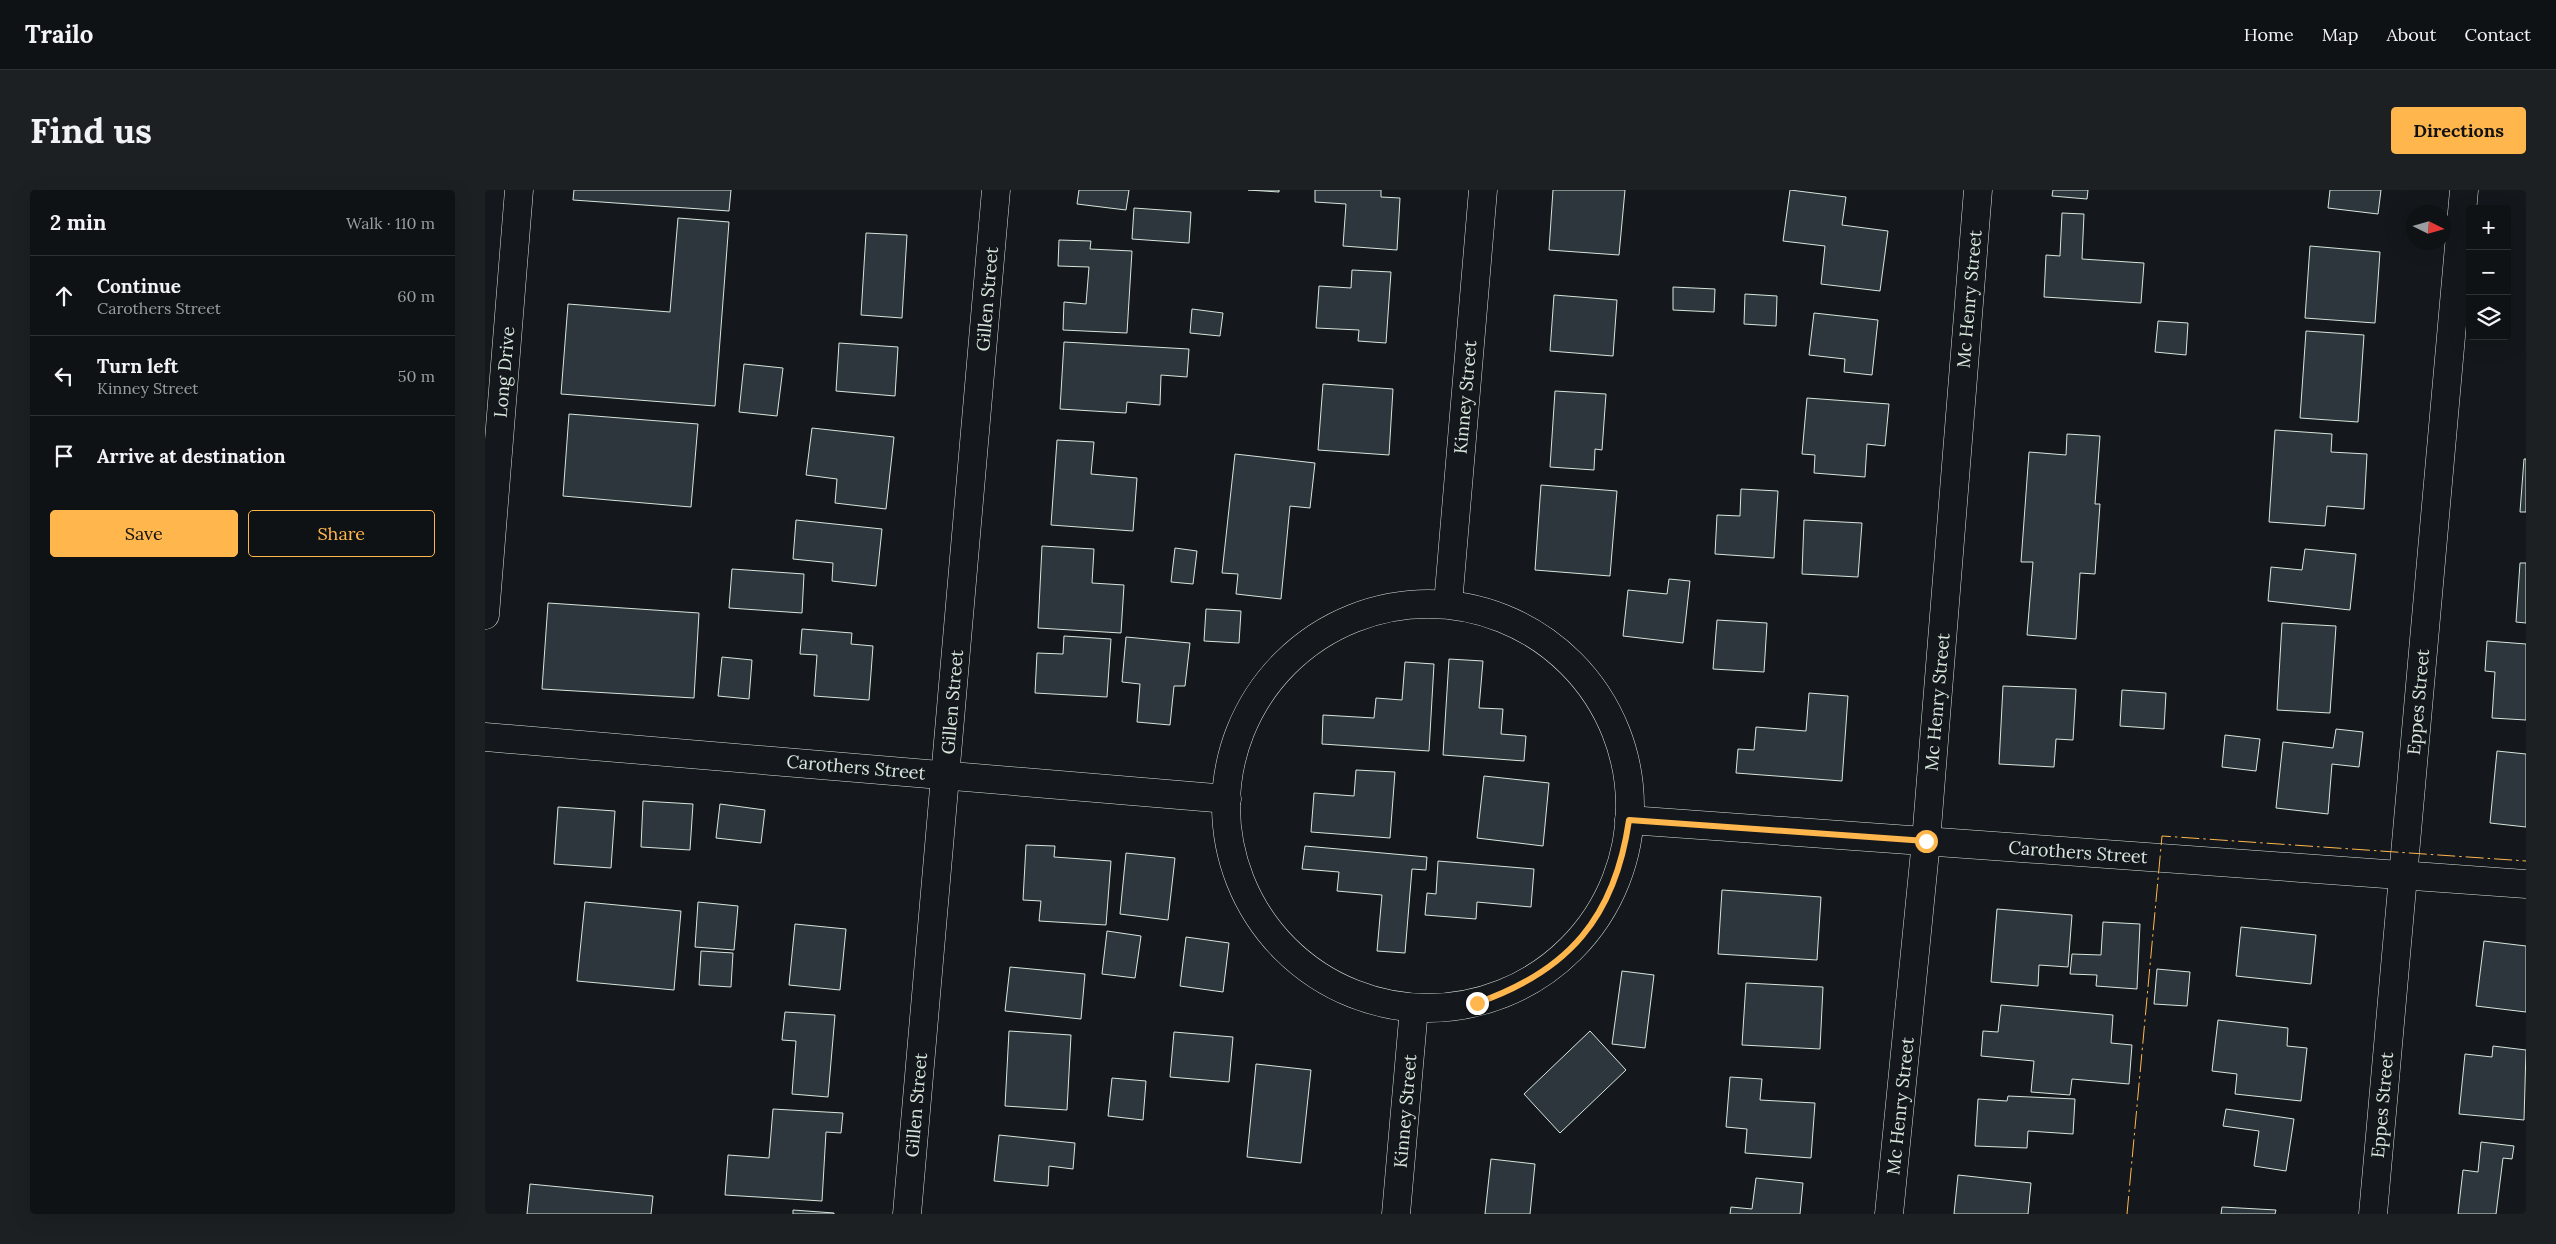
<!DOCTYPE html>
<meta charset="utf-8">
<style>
:root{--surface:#0f1215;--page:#1d2022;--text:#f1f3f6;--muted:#9b9ea0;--line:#2f3234;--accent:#ffb74d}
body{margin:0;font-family:Lora,serif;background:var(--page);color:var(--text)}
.controls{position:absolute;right:15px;top:15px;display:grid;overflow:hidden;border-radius:5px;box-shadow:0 5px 20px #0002}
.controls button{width:45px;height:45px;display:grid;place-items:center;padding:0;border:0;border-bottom:1px solid var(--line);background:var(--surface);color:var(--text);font:25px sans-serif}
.compass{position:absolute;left:1921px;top:15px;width:45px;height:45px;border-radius:50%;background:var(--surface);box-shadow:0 5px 20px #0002;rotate:95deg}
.stop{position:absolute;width:15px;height:15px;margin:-11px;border:4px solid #ffb74d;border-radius:50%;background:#fff}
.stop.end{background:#ffb74d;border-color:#fff;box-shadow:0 1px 5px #0008}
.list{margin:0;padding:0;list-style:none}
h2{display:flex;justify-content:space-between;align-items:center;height:65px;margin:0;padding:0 20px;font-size:21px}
h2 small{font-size:16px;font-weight:400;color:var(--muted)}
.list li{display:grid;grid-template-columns:32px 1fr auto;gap:15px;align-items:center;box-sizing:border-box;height:80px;padding:0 20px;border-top:1px solid var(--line)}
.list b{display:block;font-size:19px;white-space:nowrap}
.list p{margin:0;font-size:16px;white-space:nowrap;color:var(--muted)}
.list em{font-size:16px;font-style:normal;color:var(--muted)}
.actions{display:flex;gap:10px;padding:15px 20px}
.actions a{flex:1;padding:11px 0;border:1px solid var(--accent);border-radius:5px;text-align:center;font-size:18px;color:var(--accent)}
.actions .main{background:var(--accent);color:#111}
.icon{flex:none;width:28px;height:28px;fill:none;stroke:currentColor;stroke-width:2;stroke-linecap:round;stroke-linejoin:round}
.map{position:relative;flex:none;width:2041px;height:1024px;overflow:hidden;border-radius:5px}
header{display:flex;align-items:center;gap:30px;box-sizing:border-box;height:70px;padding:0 25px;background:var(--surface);border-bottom:1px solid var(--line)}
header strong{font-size:24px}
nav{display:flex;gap:28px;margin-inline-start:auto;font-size:18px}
.intro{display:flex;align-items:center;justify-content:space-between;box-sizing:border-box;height:120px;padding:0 30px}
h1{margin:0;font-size:35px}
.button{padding:12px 22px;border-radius:5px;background:var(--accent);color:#111;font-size:18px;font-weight:700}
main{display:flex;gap:30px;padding:0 30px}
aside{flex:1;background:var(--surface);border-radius:5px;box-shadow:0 5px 20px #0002}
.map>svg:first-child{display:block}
.building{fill:#2c363c;stroke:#d8e6dc}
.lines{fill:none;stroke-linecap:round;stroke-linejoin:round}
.minor-casing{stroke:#d8e6dc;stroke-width:29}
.major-casing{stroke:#d8e6dc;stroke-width:29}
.minor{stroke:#14181c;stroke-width:28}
.major{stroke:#14181c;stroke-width:28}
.power{stroke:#ffb74d;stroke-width:1;stroke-dasharray:18 4 2.5 4;stroke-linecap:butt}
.route{stroke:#ffb74d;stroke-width:6}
.labels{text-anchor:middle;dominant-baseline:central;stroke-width:4;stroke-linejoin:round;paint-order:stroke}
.street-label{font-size:18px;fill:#d8e6dc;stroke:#14181c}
</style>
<header>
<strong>Trailo</strong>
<nav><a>Home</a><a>Map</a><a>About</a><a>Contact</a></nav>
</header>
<div class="intro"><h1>Find us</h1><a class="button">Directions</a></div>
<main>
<aside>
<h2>2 min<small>Walk · 110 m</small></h2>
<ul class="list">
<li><svg class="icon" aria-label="ahead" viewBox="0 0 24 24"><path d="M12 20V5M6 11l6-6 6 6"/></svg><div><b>Continue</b><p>Carothers Street</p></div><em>60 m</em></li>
<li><svg class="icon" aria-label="left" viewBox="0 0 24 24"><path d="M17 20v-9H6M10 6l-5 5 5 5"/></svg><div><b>Turn left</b><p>Kinney Street</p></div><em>50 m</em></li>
<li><svg class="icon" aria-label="arrive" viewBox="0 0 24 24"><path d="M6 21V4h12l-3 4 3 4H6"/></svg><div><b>Arrive at destination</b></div></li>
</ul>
<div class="actions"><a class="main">Save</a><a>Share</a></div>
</aside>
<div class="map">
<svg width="2041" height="1024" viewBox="0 0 2041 1024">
<rect width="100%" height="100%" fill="#14181c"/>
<g class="building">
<polygon points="89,0 246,0 244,21 88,10"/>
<polygon points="594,0 644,0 641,20 592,14"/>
<polygon points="763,0 794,0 794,2"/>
<polygon points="830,0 896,0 896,7 915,8 912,60 858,56 861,14 830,12"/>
<polygon points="1068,0 1140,0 1134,65 1064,60"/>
<polygon points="1305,0 1361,7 1357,35 1403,41 1395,101 1336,94 1340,56 1298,51"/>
<polygon points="1568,0 1603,0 1602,9 1567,6"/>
<polygon points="1845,0 1896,0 1893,24 1843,18"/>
<polygon points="649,18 706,22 704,53 647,49"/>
<polygon points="1577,23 1599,24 1597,69 1659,73 1656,113 1559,107 1561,65 1575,66"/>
<polygon points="193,28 244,32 230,216 76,204 83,114 185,122"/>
<polygon points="381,43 422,45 417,128 376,125"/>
<polygon points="574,50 606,51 605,59 647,61 642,143 578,140 579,112 601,114 604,77 573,76"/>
<polygon points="1825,56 1895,62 1890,133 1820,128"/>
<polygon points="867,80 906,82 901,153 873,151 874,140 831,138 834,96 866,98"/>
<polygon points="1188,97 1230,99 1229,122 1188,120"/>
<polygon points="1260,104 1292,106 1291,136 1259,134"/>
<polygon points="1069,105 1132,110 1128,166 1065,161"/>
<polygon points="707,119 738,123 735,146 705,143"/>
<polygon points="1329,123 1393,130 1387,185 1359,182 1360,169 1324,165"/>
<polygon points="1673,131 1703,133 1701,165 1670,162"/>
<polygon points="1821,141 1879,145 1873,232 1815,228"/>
<polygon points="579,152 704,159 702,187 676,185 675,215 642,212 641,223 575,219"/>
<polygon points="354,153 413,157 410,206 351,201"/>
<polygon points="259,174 298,178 292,226 254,222"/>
<polygon points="838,194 908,199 904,265 833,260"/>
<polygon points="1070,201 1121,204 1117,260 1110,259 1109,280 1065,277"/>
<polygon points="1322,208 1404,214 1400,256 1382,254 1380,287 1329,283 1330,265 1317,264"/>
<polygon points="84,224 213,234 206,317 78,306"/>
<polygon points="327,238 409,247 401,319 350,313 352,289 321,285"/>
<polygon points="1790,240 1847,244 1846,262 1882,264 1879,319 1842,316 1840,336 1784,332"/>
<polygon points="1582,244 1615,246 1610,314 1615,314 1610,384 1595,383 1591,449 1542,445 1548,372 1536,372 1544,262 1581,265"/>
<polygon points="572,250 609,252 606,284 652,288 648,341 566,335"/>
<polygon points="750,264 830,273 825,318 805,316 796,409 751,404 753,384 737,383"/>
<polygon points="2039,269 2041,269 2041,322 2035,322"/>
<polygon points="1056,295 1132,301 1125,386 1050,380"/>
<polygon points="1256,299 1293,301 1289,368 1230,364 1232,325 1255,326"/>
<polygon points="311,330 397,339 391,396 347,391 348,373 308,369"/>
<polygon points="1319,330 1377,333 1373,387 1317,384"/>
<polygon points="557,356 609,359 607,393 639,395 636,443 553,438"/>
<polygon points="690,358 712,361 708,394 686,392"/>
<polygon points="1820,359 1871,364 1865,420 1783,411 1786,377 1817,380"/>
<polygon points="2035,373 2041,373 2041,433 2031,432"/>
<polygon points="247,379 319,384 317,423 244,418"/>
<polygon points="1184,389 1205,391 1198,453 1138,446 1143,400 1182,404"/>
<polygon points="63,413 214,423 209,508 57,499"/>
<polygon points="721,419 756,421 754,453 719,451"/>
<polygon points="1232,430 1282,433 1279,482 1228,479"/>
<polygon points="1797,433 1851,436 1845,523 1792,520"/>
<polygon points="317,439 367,443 366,454 388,456 384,510 329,506 332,465 315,464"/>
<polygon points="579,446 626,449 622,507 550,503 552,463 578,464"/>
<polygon points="641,447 705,453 700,496 689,496 685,535 652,532 655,494 637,492"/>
<polygon points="2002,451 2041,454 2041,530 2007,528 2010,482 2000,481"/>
<polygon points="237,467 267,470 264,509 233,506"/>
<polygon points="964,469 998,471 994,518 1018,519 1016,544 1041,546 1039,571 958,565"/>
<polygon points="920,472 949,474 944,561 837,554 838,525 889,528 891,508 917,510"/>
<polygon points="1518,496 1591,499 1588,550 1571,549 1569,577 1514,574"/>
<polygon points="1637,500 1681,503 1679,539 1635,536"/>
<polygon points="1324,503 1363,506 1357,591 1251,583 1253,559 1269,560 1271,537 1321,541"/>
<polygon points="1851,539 1878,542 1874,577 1847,574 1843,624 1791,618 1798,552 1848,558"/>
<polygon points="1740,545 1775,549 1771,581 1737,577"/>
<polygon points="2012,561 2041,564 2041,637 2005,633"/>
<polygon points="871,580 910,582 905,648 826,642 829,603 869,606"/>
<polygon points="999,586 1064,593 1058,656 992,648"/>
<polygon points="158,611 208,614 205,660 156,657"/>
<polygon points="235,614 280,620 276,653 231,648"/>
<polygon points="73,617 130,621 126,678 69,674"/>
<polygon points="541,655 570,656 569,667 626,671 621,735 554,731 556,711 538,710"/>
<polygon points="820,656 942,667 941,680 927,679 920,763 892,761 897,705 852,701 854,682 817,679"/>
<polygon points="641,663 690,668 683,730 635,724"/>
<polygon points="953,671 1049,679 1046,717 992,712 991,729 940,725 942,703 951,704"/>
<polygon points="1237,700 1336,707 1332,770 1233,764"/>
<polygon points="100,712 196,721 189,800 92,791"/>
<polygon points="213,712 253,716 249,760 210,757"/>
<polygon points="1512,719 1587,725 1583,777 1554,775 1553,796 1506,792"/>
<polygon points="1618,732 1655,734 1652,799 1611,796 1612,785 1585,784 1587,764 1616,765"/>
<polygon points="310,734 361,739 355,800 304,795"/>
<polygon points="1756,737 1831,745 1826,794 1751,786"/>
<polygon points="622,741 656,746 650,788 617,784"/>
<polygon points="701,747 744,753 738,802 695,796"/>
<polygon points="1999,751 2041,756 2041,822 1991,816"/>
<polygon points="216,761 248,763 246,797 214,795"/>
<polygon points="525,777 600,784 596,829 520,821"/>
<polygon points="1672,779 1705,782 1702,816 1669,814"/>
<polygon points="1137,781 1169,785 1160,858 1127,854"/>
<polygon points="1261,793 1338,797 1335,859 1257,855"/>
<polygon points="1516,815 1628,825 1626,853 1647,855 1644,894 1587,889 1585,905 1546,902 1549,871 1496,866 1498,841 1513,842"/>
<polygon points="300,822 350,825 343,907 307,904 311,851 297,850"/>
<polygon points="1733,830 1803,838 1802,856 1822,858 1816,911 1750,904 1752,884 1727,881"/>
<polygon points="524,841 586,845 582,920 520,916"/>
<polygon points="1105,841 1141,880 1075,943 1039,904"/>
<polygon points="689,842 748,847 744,892 685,887"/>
<polygon points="2008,856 2041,860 2039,930 1974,924 1980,864 2007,867"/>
<polygon points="771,874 826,880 816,973 762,967"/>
<polygon points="1245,887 1277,889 1275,910 1330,913 1326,968 1260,963 1262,939 1241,937"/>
<polygon points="627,888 661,891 658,930 623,926"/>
<polygon points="1523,906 1590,909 1588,944 1543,941 1542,958 1490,956 1493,909 1522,911"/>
<polygon points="288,919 358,923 356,943 341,942 337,1011 240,1005 243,965 284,968"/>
<polygon points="1741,919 1809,929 1801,981 1769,976 1774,941 1738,936"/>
<polygon points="514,945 590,953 588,979 564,976 563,996 509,991"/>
<polygon points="1996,952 2029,956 2027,969 2018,968 2011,1024 1973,1024 1978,980 1993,982"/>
<polygon points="1006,969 1050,974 1045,1024 1000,1024"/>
<polygon points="1473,985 1546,993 1543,1024 1469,1024"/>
<polygon points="1271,988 1318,993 1315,1024 1245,1024 1246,1017 1267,1019"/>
<polygon points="45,994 168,1006 166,1024 42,1024"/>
<polygon points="1737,1017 1791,1020 1790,1024 1736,1024"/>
<polygon points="308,1020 349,1023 349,1024 308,1024"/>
</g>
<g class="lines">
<defs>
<g id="minor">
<polyline points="963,414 998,0"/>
<circle cx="943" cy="616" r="202"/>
<polyline points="0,547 742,609"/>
<polyline points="1144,630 2041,694"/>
<polyline points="422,1024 511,0"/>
<polyline points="911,1024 929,818"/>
<polyline points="1404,1024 1441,651 1493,0"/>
<polyline points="1888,1024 1979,0"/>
</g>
<polyline id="major" points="0,425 34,0"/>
</defs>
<use href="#minor" class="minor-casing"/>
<use href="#major" class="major-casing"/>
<use href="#minor" class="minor"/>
<use href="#major" class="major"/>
<polyline class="power" points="1642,1024 1677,646 2041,671"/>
</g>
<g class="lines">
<path class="route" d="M992 813C1084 781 1130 727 1144 630L1441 651"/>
</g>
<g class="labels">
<g class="street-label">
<text transform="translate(502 109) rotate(-85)">Gillen Street</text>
<text transform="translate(1484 109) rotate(-85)">Mc Henry Street</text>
<text transform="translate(19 182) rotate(-85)">Long Drive</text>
<text transform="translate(980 207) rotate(-85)">Kinney Street</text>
<text transform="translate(467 512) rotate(-85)">Gillen Street</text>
<text transform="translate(1452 512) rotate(-85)">Mc Henry Street</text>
<text transform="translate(1933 512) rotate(-85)">Eppes Street</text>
<text transform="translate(371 577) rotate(5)">Carothers Street</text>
<text transform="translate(1593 662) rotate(4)">Carothers Street</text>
<text transform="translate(431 915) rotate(-85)">Gillen Street</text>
<text transform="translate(1897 915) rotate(-85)">Eppes Street</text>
<text transform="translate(1415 916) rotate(-84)">Mc Henry Street</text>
<text transform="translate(920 921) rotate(-85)">Kinney Street</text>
</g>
</g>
</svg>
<div class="controls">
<button>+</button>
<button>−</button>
<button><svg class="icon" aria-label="layers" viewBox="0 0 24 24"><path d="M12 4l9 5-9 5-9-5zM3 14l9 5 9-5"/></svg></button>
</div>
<svg class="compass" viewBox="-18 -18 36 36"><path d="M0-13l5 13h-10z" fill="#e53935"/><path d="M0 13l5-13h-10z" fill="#9b9ea0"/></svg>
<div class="stop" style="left:1441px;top:651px"></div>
<div class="stop end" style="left:992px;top:813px"></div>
</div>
</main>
